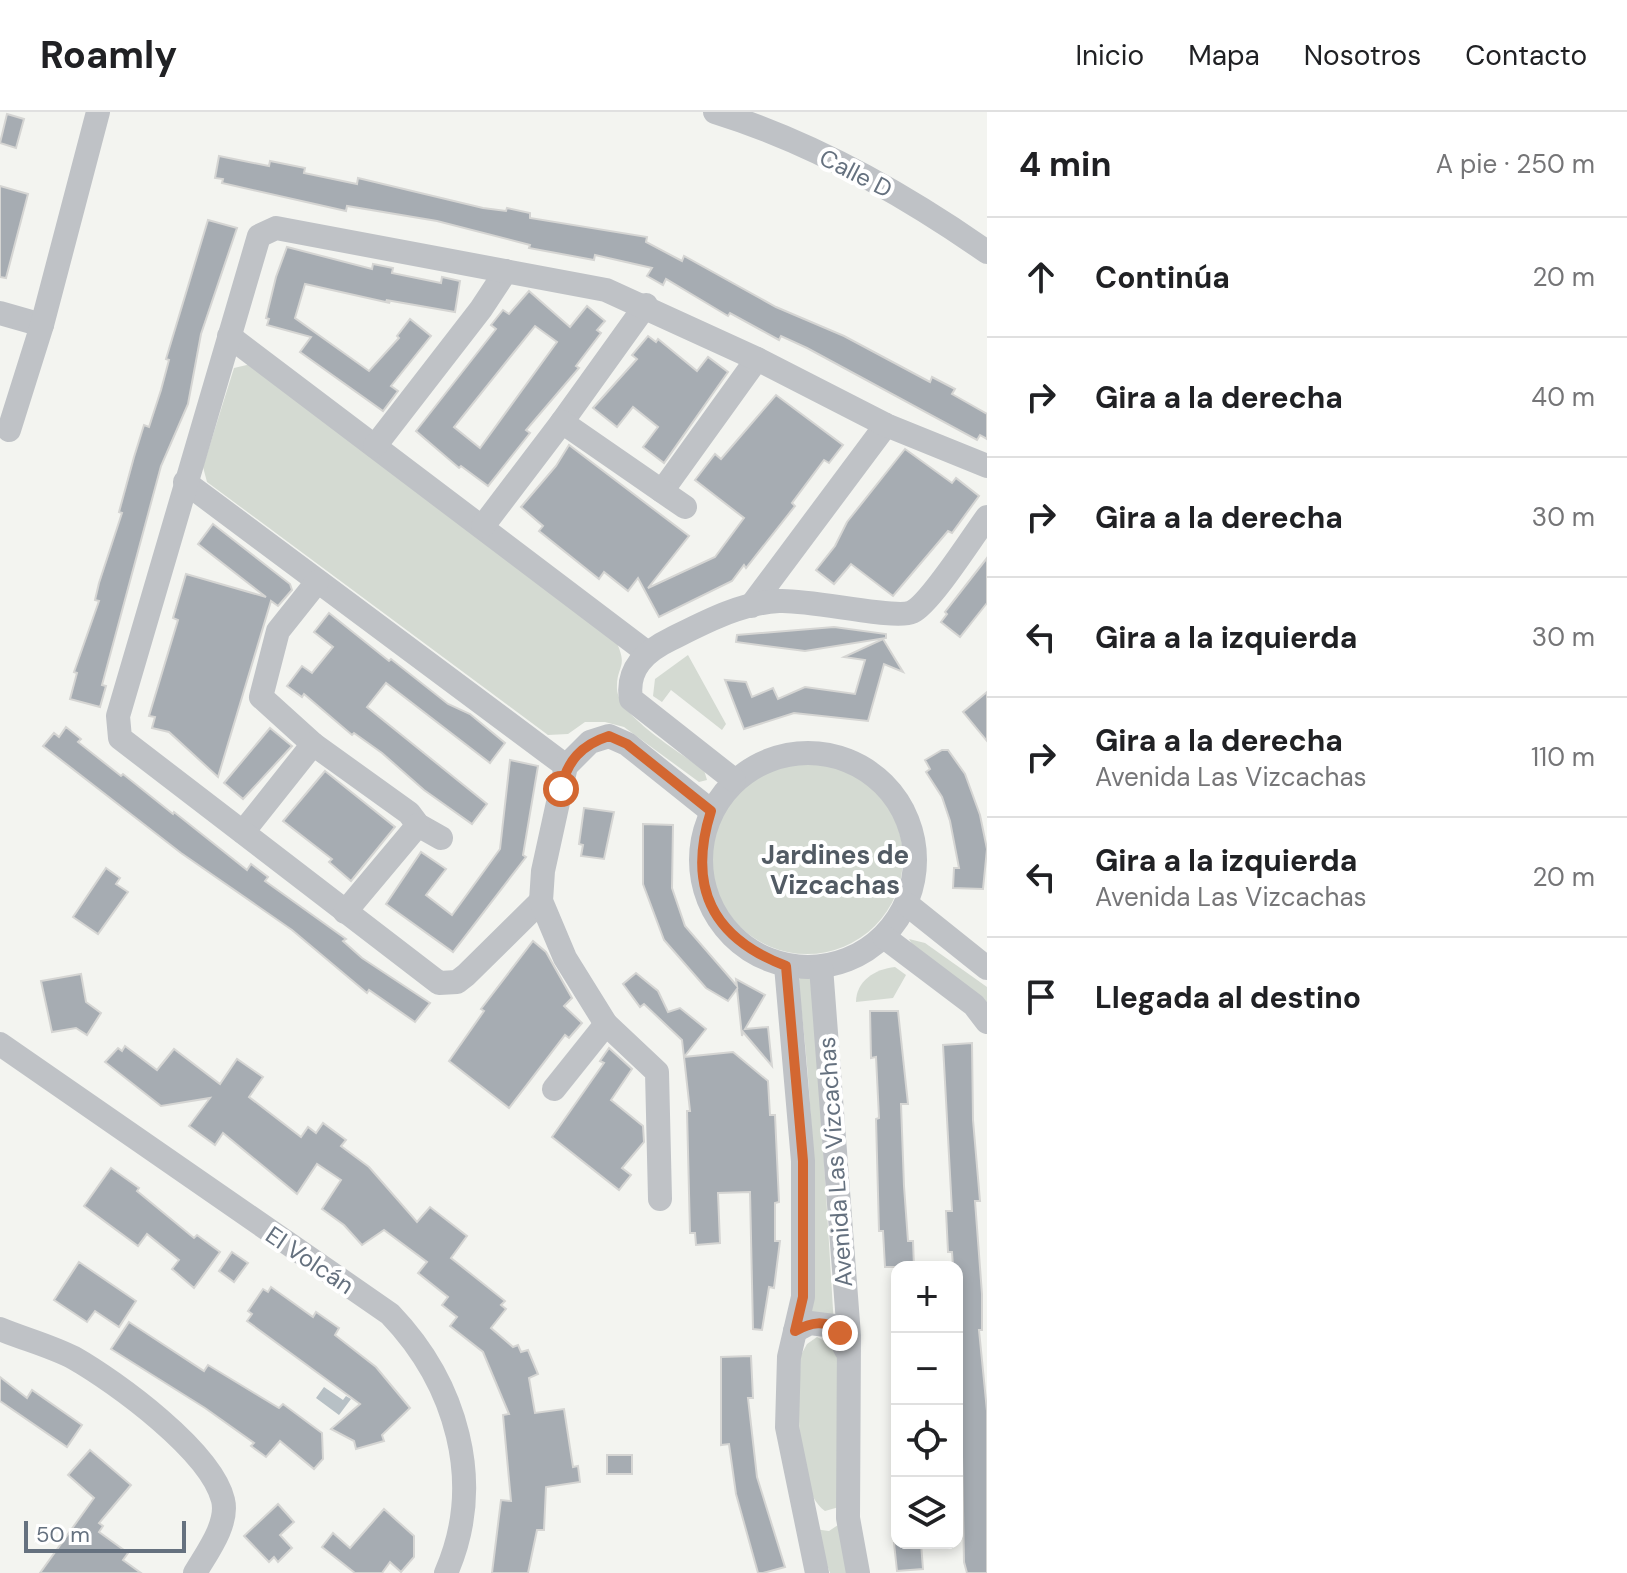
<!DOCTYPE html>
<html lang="es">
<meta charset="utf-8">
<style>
:root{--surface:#fff;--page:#f2f2f2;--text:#202124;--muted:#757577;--line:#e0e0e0}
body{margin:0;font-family:"DM Sans",sans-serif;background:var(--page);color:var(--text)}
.controls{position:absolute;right:24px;bottom:24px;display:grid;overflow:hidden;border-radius:16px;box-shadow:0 4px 12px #0003}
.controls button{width:72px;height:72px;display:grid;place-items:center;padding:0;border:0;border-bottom:2px solid var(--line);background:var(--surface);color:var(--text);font:40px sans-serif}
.scale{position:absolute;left:24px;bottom:20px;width:162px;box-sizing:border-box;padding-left:8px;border:4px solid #65717f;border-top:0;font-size:22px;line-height:28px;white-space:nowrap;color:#65717f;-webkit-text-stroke:6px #fff;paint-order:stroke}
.stop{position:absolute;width:24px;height:24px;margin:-18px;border:6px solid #d36731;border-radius:50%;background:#fff}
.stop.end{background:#d36731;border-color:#fff;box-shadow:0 2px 8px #0008}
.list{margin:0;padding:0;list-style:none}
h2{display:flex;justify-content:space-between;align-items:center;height:104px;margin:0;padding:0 32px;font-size:34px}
h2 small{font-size:26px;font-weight:400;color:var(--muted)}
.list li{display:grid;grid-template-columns:52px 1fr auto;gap:24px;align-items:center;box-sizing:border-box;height:120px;padding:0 32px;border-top:2px solid var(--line)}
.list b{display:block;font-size:30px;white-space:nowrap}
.list p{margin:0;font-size:26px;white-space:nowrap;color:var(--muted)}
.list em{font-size:26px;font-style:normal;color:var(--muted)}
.icon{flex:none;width:44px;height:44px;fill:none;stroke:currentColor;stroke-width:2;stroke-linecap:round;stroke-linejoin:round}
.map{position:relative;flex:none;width:987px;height:1461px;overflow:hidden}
header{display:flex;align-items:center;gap:48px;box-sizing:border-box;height:112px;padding:0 40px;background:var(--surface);border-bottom:2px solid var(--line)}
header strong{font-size:38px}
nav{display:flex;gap:44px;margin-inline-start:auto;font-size:28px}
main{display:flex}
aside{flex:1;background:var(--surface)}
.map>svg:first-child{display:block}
.green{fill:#d4dad2}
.water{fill:#b7c0c5}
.building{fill:#a6acb2;stroke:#d5d5d3;stroke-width:2;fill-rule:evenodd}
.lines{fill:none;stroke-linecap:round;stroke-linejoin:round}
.minor{stroke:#bfc2c6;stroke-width:24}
.route{stroke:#d36731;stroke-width:10}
.labels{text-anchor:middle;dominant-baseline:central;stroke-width:8;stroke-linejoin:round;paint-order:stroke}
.street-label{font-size:24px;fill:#65717f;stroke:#fff}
.neighbourhood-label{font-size:26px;font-weight:bold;fill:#525b64;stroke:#fff}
</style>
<header>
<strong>Roamly</strong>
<nav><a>Inicio</a><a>Mapa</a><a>Nosotros</a><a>Contacto</a></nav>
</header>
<main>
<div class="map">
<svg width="987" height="1461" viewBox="0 0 987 1461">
<rect width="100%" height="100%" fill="#f3f4f0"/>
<g class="green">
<path d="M251 252 616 529C629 557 616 553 617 577 618 604 683 642 704 658L707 668 699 670 624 615 605 610H585L568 622 548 623 207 370 203 355 234 256Z"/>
<polygon points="688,543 726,612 722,618 671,578 662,590 653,584 655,567"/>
<circle cx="807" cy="746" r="96"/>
<polygon points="909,827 925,831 987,875 987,893 918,842"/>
<path d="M895 855 906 863 893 886 856 890C856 869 875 857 895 855Z"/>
<path d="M802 864 813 868 834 1214 810 1211C819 1098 812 981 798 869Z"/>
<path d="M817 1225 829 1231 840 1248 839 1395 825 1399C792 1374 799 1282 801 1243L807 1232Z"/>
<polygon points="841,1411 852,1461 830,1461 814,1417 829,1419"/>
</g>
<polygon class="water" points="324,1275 343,1288 346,1284 351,1287 339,1303 316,1286"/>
<g class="building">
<polygon points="7,2 24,7 16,36 0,31"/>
<polygon points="219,44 269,54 270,49 305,56 304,61 357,72 358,66 483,96 506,99 507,96 530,101 530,106 647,125 646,130 682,149 684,144 776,195 844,224 930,270 932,265 955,277 952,282 987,302 987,327 980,323 977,328 807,236 781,224 779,228 730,201 728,204 666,167 663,173 647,164 652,156 595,143 594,148 529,136 530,133 437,109 347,94 346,99 222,71 223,67 215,66"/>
<polygon points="0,74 28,82 6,166 0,165"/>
<polygon points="208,108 237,116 201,222 188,292 161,354 102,573 106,574 100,595 70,587 77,561 74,560 99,489 95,488 99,471 122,401 119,400 134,345 144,313 149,315 161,278 169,248 166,247"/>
<polygon points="287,135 372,157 373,152 393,156 392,161 441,171 442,165 460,169 455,200 386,188 390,191 305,172 295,206 369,259 399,226 397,224 410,207 431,224 391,274 398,279 383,299 300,240 311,225 267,213 269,207 266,206 276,165"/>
<path d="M529 179 570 215 587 194 605 209 597 218 601 221 576 254 579 256 526 318 530 321 488 374 461 354 459 356 416 319 496 217 491 213 503 198 509 202ZM535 214 557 230 480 336 454 315Z"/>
<polygon points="648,224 656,230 658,227 697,259 708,245 728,260 664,351 643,335 658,315 633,295 617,315 593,296 637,247 632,243"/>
<polygon points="776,283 843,333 829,351 824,348 792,391 795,394 746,456 744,453 732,469 659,505 638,466 628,479 604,460 599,467 539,419 543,414 521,395 556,354 569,333 689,424 648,476 715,445 744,406 695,368 715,342 721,347"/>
<polygon points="905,337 952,371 956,366 979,384 952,421 948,419 893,484 851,452 834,472 816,458 835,434 847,410"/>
<polygon points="213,412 290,472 292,478 278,494 271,489 218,665 169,620 152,616 155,605 149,604 178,508 173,506 186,462 266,485 198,432"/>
<polygon points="987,446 987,491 960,525 941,510 947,502 945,500"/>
<polygon points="329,501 389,549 391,547 448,592 470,602 505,631 490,651 386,571 367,595 487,692 472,712 424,678 382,641 354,621 352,623 304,582 302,585 287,574 302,554 312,561 333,535 314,520"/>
<polygon points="834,515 886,522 886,526 805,539 736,530 737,523"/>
<polygon points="883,527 903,560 884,552 868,609 794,601 744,617 725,568 746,570 752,585 773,576 778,587 805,575 855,582 865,548 844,545"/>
<polygon points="987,580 987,629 963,600"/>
<polygon points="66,615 81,627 78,630 121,664 123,662 173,702 174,700 247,758 251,752 268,765 265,769 346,827 343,829 362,846 430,891 415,910 369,878 367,881 292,818 181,741 43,634 54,621 59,625"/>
<polygon points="270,616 292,634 243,687 224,671"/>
<polygon points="942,638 948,638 965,662 980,703 987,737 983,777 953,776 954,756 959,756 950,709 942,685 926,660 930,657 925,648"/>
<polygon points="510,648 538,654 523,743 526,745 453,840 386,792 421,740 446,757 426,783 452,803 500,737"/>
<polygon points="325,659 395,715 351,769 329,750 332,747 283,709"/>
<polygon points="584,696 614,700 604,747 581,744 583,733 579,732"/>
<polygon points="643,712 673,713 672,776 685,814 737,874 736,867 765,883 745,917 768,915 772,954 743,920 742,924 737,877 728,889 706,876 664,828 643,772"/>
<polygon points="106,756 120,766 116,772 128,780 98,822 73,805"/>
<polygon points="533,829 546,840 572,886 564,894 582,911 569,926 565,923 509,996 449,949 484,899 481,897"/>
<polygon points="636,861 658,879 668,900 680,896 706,917 684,945 682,928 644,892 640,895 623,872"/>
<polygon points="81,862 86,890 101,901 87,923 76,916 52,920 41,869"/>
<polygon points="870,899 898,899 908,992 901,992 904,1074 908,1129 913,1129 914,1155 885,1155 883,1119 879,1119 876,1007 879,1006 876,945 871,946"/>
<polygon points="972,931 973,1008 980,1089 975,1089 982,1182 982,1218 979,1218 987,1299 987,1461 967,1461 964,1450 961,1289 957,1290 957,1155 953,1155 952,1140 948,1140 946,1099 952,1099 943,933"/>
<polygon points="125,934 157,958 174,937 220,972 237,947 263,965 249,985 301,1025 308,1015 316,1021 323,1011 346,1028 341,1034 369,1055 417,1110 430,1095 467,1124 451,1146 505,1189 501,1193 506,1197 491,1216 513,1235 518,1233 521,1240 528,1238 538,1262 529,1266 535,1301 564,1297 573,1355 578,1354 580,1370 546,1375 544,1418 537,1418 528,1461 492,1461 501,1388 511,1389 503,1303 509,1302 483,1240 450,1214 457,1205 442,1193 448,1185 418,1161 427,1150 384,1118 362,1133 344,1113 322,1097 341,1068 317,1052 297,1082 223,1021 215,1033 189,1014 210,986 161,994 105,950 118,936 122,939"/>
<polygon points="609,936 632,957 611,988 643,1014 644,1030 622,1056 631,1063 619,1078 552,1025 604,951 600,949"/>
<polygon points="733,940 768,969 770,1003 775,1003 779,1090 775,1091 775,1129 780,1129 774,1176 769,1175 762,1218 753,1217 750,1080 718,1081 720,1131 696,1133 695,1121 690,1121 687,999 690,999 684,945"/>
<polygon points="111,1056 139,1076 137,1079 194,1126 197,1123 220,1140 194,1176 172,1157 179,1148 147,1122 138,1134 84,1094"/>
<polygon points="232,1140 248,1151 234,1170 219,1159"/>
<polygon points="79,1150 136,1189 119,1215 95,1199 87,1210 54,1188"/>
<polygon points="271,1175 313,1205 316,1200 339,1216 335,1223 376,1255 410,1296 382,1323 384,1329 356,1337 354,1329 331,1317 360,1292 247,1209 252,1202 248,1199 263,1177 268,1180"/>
<polygon points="129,1210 204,1259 208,1253 279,1296 283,1292 322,1321 323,1347 314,1357 280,1329 266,1345 251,1334 254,1331 205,1296 111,1237"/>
<polygon points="751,1244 753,1286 748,1286 757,1365 785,1455 763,1461 758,1461 736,1382 729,1332 721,1333 721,1245"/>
<polygon points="0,1265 27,1286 32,1278 82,1313 67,1335 0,1289"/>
<polygon points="90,1338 131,1373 99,1411 103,1414 99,1420 128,1441 123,1448 141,1461 40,1461 94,1386 68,1363"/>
<rect x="607" y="1343" width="25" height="19"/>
<polygon points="278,1392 294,1410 280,1423 292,1436 278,1450 274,1445 269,1450 244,1424"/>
<polygon points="384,1397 414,1424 414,1445 401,1460 390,1450 382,1461 355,1461 322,1435 333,1421 350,1436"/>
<polygon points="894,1431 921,1431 923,1457 897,1459"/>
</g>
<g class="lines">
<g class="minor">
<path d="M715 0C812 30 904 82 987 140"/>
<polyline points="0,201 42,213"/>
<polyline points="229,224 645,539"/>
<polyline points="562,310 646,193"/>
<polyline points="9,318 42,213 98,0"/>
<polyline points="375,334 481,197 506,159"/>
<polyline points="185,370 566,654"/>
<polyline points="662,379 757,247"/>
<polyline points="483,414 562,310 685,395"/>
<polyline points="317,470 278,519 261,585 313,632 409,701 418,713 441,726"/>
<polyline points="751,494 886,313"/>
<circle cx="808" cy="748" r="107"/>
<path d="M734 668 631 587C626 556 646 539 671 527 705 510 740 491 779 489 810 487 895 508 912 500 930 492 973 424 987 405"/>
<polyline points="243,720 313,632"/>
<polyline points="541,789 466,863 457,870 439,871 120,626 118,604 259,124 276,116 606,178 757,247 886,313 987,354"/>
<polyline points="908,793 987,856"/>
<polyline points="345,800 418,713"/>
<polyline points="884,825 974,893 987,910"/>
<polyline points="786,854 803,1049 803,1185 789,1245 787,1315 817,1461"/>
<polyline points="821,855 849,1224 848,1406 858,1461"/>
<path d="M0 932 390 1202C456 1271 486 1370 446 1461"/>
<polyline points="554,977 606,912"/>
<polyline points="660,1087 657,960 606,912 565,846 541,789 543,759 566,654 590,630 609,624 627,632 711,699"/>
<path d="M0 1217C24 1227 51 1234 74 1246 116 1270 211 1339 223 1388 229 1412 206 1442 195 1461"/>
<polyline points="795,1219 810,1211 834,1214 846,1238"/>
</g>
</g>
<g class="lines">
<path class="route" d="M561 677C567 649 581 633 609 624L627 632 711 699C687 775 712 826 786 854L803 1049V1185L795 1219C810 1211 826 1206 840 1221"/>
</g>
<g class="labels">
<g class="street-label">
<text transform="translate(856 61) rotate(27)">Calle D</text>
<text transform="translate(835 1050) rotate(-94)">Avenida Las Vizcachas</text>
<text transform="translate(310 1148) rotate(34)">El Volcán</text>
</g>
<g class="neighbourhood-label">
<text x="835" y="743">Jardines de<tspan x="835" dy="30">Vizcachas</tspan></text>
</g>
</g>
</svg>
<div class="controls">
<button>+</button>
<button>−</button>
<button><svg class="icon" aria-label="locate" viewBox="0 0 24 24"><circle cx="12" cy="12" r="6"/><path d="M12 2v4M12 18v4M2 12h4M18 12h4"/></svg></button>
<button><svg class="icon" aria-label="layers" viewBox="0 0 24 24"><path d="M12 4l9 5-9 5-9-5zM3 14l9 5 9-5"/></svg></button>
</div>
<div class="scale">50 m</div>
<div class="stop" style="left:561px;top:677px"></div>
<div class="stop end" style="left:840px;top:1221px"></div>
</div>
<aside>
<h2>4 min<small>A pie · 250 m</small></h2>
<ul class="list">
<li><svg class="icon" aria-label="ahead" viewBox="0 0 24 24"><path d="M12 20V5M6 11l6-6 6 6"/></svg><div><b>Continúa</b></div><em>20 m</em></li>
<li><svg class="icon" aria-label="right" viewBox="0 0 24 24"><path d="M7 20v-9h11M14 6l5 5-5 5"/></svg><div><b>Gira a la derecha</b></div><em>40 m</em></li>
<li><svg class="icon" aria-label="right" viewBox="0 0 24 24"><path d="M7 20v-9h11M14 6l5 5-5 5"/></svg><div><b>Gira a la derecha</b></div><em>30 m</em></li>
<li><svg class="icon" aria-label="left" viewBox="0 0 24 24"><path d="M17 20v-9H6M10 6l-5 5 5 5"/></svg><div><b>Gira a la izquierda</b></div><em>30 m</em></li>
<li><svg class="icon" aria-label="right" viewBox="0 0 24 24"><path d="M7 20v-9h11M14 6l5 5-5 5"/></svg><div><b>Gira a la derecha</b><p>Avenida Las Vizcachas</p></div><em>110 m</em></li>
<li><svg class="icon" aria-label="left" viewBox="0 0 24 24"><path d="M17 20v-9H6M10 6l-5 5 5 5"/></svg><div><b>Gira a la izquierda</b><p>Avenida Las Vizcachas</p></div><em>20 m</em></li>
<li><svg class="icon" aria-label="arrive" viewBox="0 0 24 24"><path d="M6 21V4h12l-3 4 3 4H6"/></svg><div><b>Llegada al destino</b></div></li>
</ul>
</aside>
</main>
